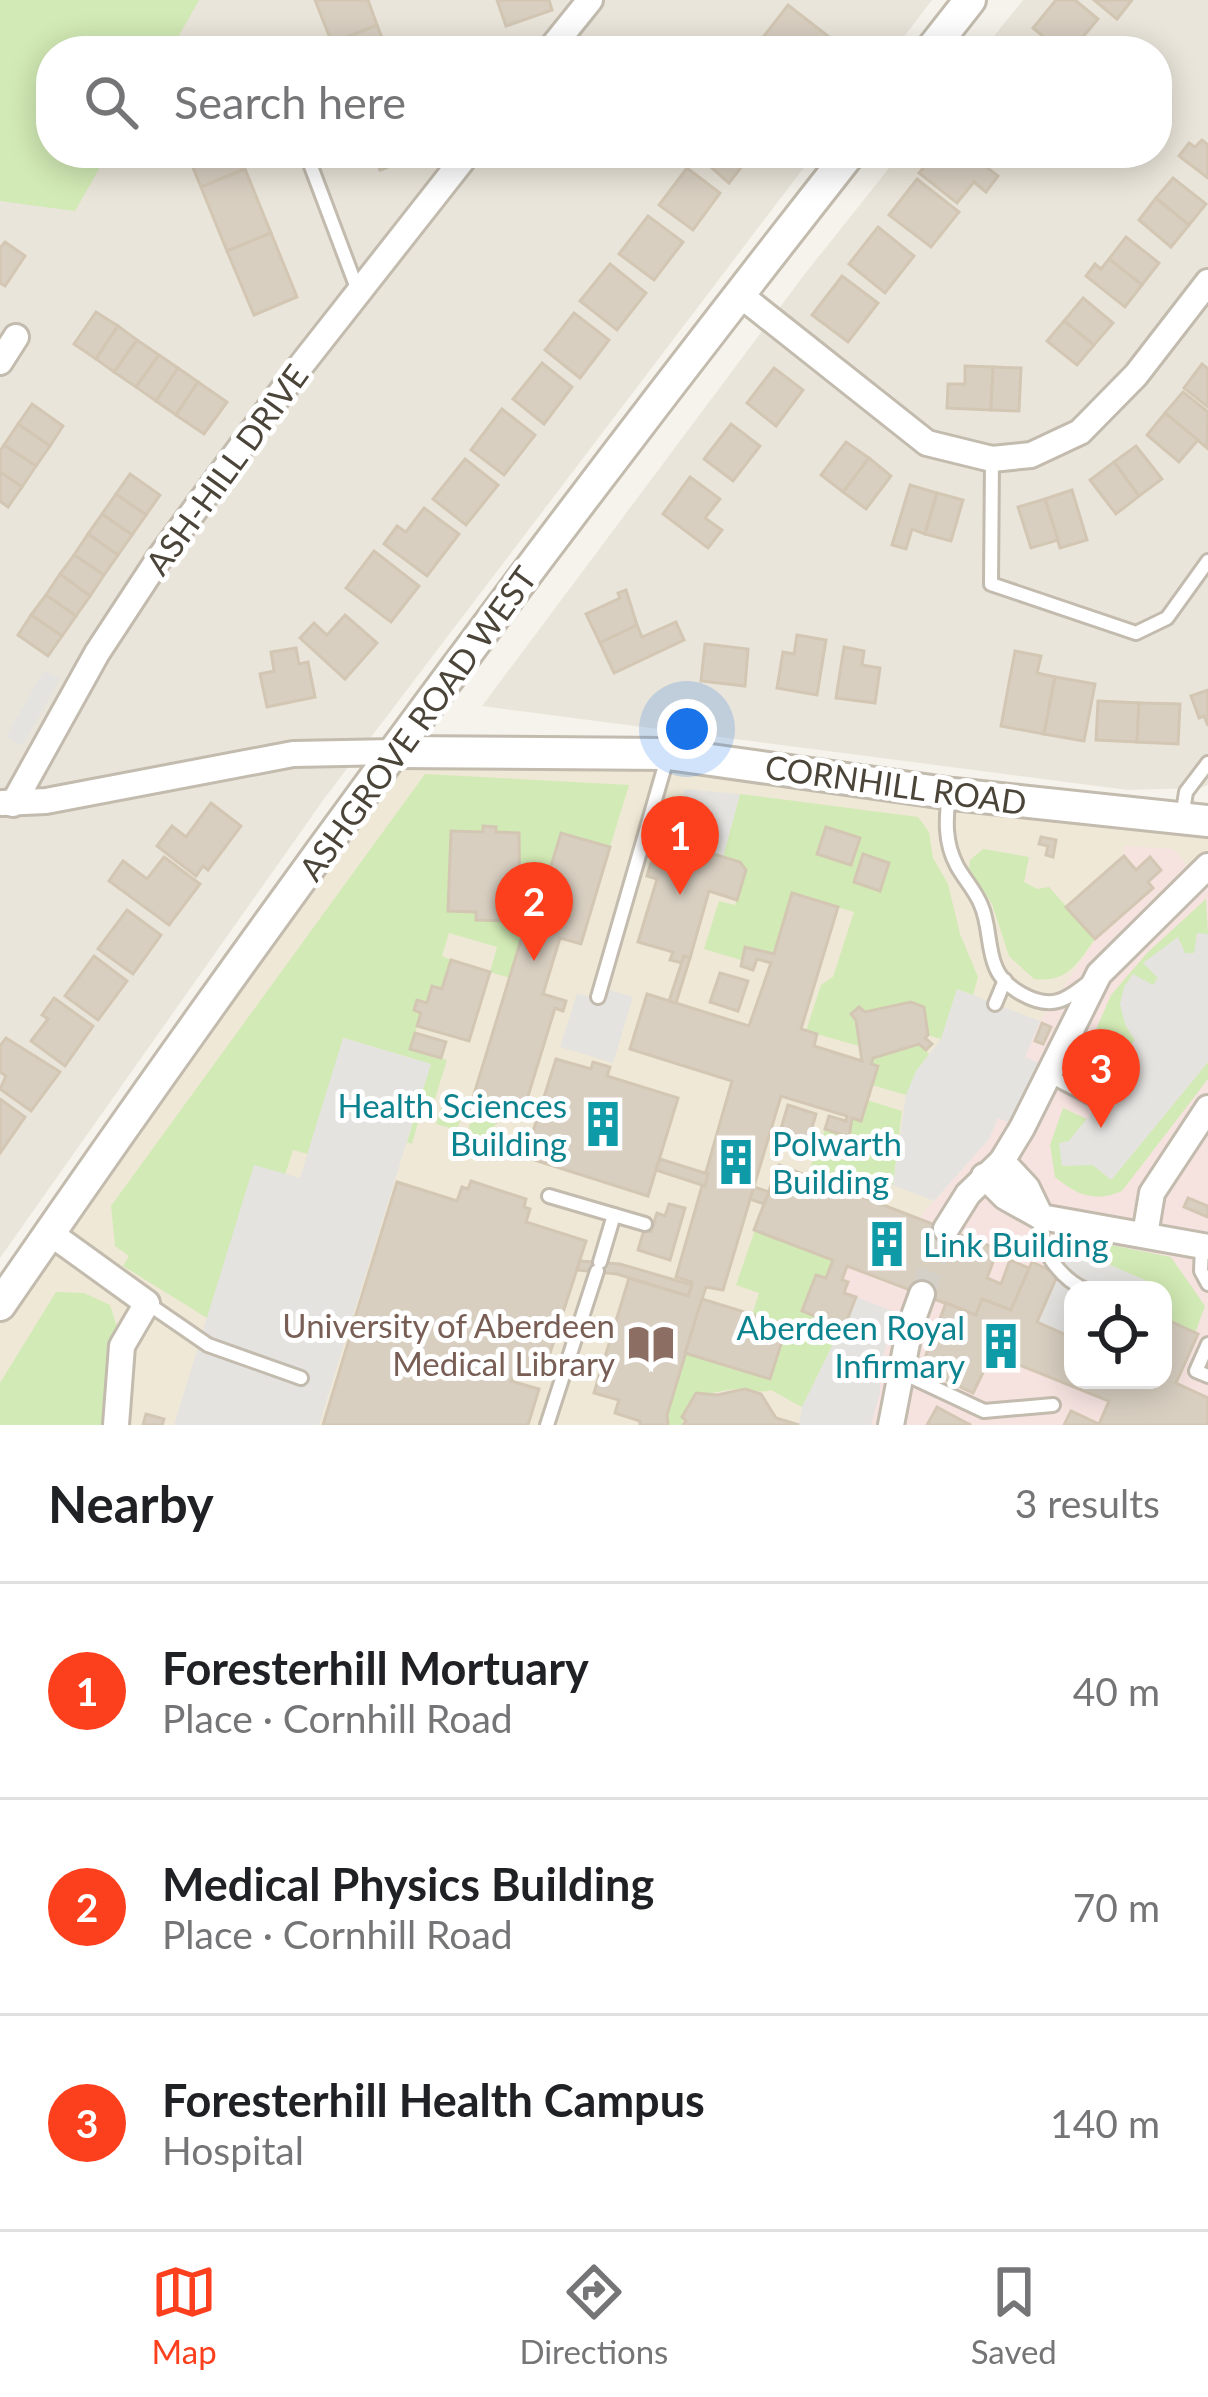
<!DOCTYPE html>
<meta charset="utf-8">
<style>
:root{--surface:#fff;--page:#f2f2f2;--text:#202124;--muted:#757577;--line:#e0e0e0;--accent:#fc3f1d}
body{margin:0;font-family:Lato,sans-serif;background:var(--page);color:var(--text)}
.controls{position:absolute;right:36px;bottom:36px;display:grid;overflow:hidden;border-radius:24px;box-shadow:0 6px 30px #0003}
.controls button{width:108px;height:108px;display:grid;place-items:center;padding:0;border:0;border-bottom:3px solid var(--line);background:var(--surface);color:var(--text);font:60px sans-serif}
.you{position:absolute;left:687px;top:729px;width:42px;height:42px;margin:-30px;border:9px solid #fff;border-radius:50%;background:#1a73e8;box-shadow:0 0 0 18px #1a73e833}
.badge{display:grid;place-items:center;width:78px;height:78px;border-radius:50%;background:var(--accent);color:#fff;font-size:39px;font-weight:700}
.pin{position:absolute;translate:-50% -99px;filter:drop-shadow(0 3px 6px #0008)}
.pin::after{content:'';position:absolute;top:63px;width:42px;height:36px;background:inherit;clip-path:polygon(0 0,100% 0,50% 100%)}
.list{margin:0;padding:0;list-style:none}
h2{display:flex;justify-content:space-between;align-items:center;height:156px;margin:0;padding:0 48px;font-size:51px}
h2 small{font-size:39px;font-weight:400;color:var(--muted)}
.list li{display:grid;grid-template-columns:78px 1fr auto;gap:36px;align-items:center;box-sizing:border-box;height:216px;padding:0 48px;border-top:3px solid var(--line)}
.list b{display:block;font-size:45px;white-space:nowrap}
.list p{margin:0;font-size:39px;white-space:nowrap;color:var(--muted)}
.list em{font-size:39px;font-style:normal;color:var(--muted)}
.icon{flex:none;width:66px;height:66px;fill:none;stroke:currentColor;stroke-width:2;stroke-linecap:round;stroke-linejoin:round}
.map{position:relative;flex:none;width:1208px;height:1425px;overflow:hidden}
.search{position:absolute;background:var(--surface);box-shadow:0 6px 30px #0003;left:36px;right:36px;top:36px;height:132px;display:flex;align-items:center;gap:30px;box-sizing:border-box;padding:0 42px;border-radius:48px;color:var(--muted);font-size:45px}
.sheet{height:804px;background:var(--surface)}
nav{display:flex;justify-content:space-around;align-items:center;box-sizing:border-box;height:168px;border-top:3px solid var(--line);background:var(--surface);font-size:33px;color:var(--muted)}
nav a{display:grid;justify-items:center;gap:6px}
nav .on{color:var(--accent)}
.map>svg:first-child{display:block}
.residential{fill:#eae5da}
.education{fill:#efe8d6;fill-rule:evenodd}
.medical{fill:#f6e3e0;fill-rule:evenodd}
.green{fill:#d2eab5;fill-rule:evenodd}
.parking{fill:#e5e3e0}
.building{fill:#d8cfc1;stroke:#d3c7b4;stroke-width:3}
.lines{fill:none;stroke-linecap:round;stroke-linejoin:round}
.minor-tunnel{stroke:#d4d0c8;stroke-width:24;stroke-dasharray:24 12;stroke-linecap:butt}
.service-casing{stroke:#c2bbae;stroke-width:18}
.minor-casing{stroke:#c2bbae;stroke-width:30}
.tertiary-casing{stroke:#c2bbae;stroke-width:36}
.service{stroke:#fff;stroke-width:12}
.minor{stroke:#fff;stroke-width:24}
.tertiary{stroke:#fff;stroke-width:30}
.labels{text-anchor:middle;dominant-baseline:central;stroke-width:10;stroke-linejoin:round;paint-order:stroke}
.street-label{font-size:33px;fill:#4b4439;stroke:#fff}
.culture-label{font-size:33px;fill:#0d838f;stroke:#fff;text-anchor:end}
.education-label{font-size:33px;fill:#785e54;stroke:#fff;text-anchor:end}
</style>
<div class="map">
<svg width="1208" height="1425" viewBox="0 0 1208 1425">
<rect width="100%" height="100%" fill="#f6f3ec"/>
<g class="residential">
<polygon points="0,0 932,0 893,51 51,51 51,153 815,153 324,799 0,1258"/>
<polygon points="1023,0 1208,0 1208,785 1200,788 1128,790 482,706 804,275 901,153 1157,153 1157,51 982,51"/>
</g>
<path class="education" d="M394 752 779 769 1208 821V1425H0V1309ZM1073 1290H1163V1380H1073Z"/>
<path class="medical" d="M1124 846 1173 849 1208 888V1425H799L802 1407 843 1327 802 1311 816 1275 755 1230 779 1165 919 1218 989 1139 1040 1021 1095 940 1066 907 1123 856ZM1073 1290H1163V1380H1073Z"/>
<g class="green">
<polygon points="0,0 199,0 170,51 51,51 51,153 108,153 75,211 0,201"/>
<polygon points="425,774 629,785 610,847 561,833 540,902 524,897 520,910 496,827 484,826 483,832 451,831 448,911 476,912 476,920 512,921 512,926 524,930 510,978 490,972 497,947 449,933 442,956 451,960 442,989 432,986 427,1003 417,1000 421,1013 411,1048 447,1060 428,1121 419,1119 412,1144 407,1142 430,1064 344,1038 308,1154 293,1150 285,1175 255,1166 213,1326 207,1318 123,1266 129,1256 115,1246 111,1206"/>
<path d="M740 794 918 817 929 832 933 858 948 884 960 934 978 977 973 995 957 990 941 1039 928 1035 924 1007 911 1002 865 1012 859 1007 851 1014 856 1020 859 1046 806 1031 821 985 833 977 854 912 793 894 774 954 747 946 741 960 704 949 719 901 735 905 746 870 740 862 723 857ZM863 854 889 864 880 891 854 882Z"/>
<path d="M983 849 1029 857 1024 882 1037 889 1049 887 1095 939C1077 964 1067 983 1034 979L1009 956 992 904 969 868 970 860Z"/>
<polygon points="1206,899 1208,934 1197,934 1195,953 1185,954 1177,937 1158,978 1125,1024 1135,1040 1101,1081 1079,1069 1111,995 1148,952"/>
<polygon points="919,1044 929,1054 906,1095 872,1085 878,1066 871,1064 873,1058"/>
<path d="M1208 1062V1079L1122 1191C1095 1203 1077 1195 1055 1177L1050 1145 1063 1108 1087 1119 1069 1141 1084 1163 1093 1165 1112 1179Z"/>
<polygon points="453,1093 467,1098 457,1130 436,1124 445,1095 451,1097"/>
<polygon points="867,1100 902,1111 893,1185 859,1172 851,1193 807,1176 825,1129 849,1136 852,1118"/>
<polygon points="473,1115 496,1122 485,1155 462,1148"/>
<path d="M755 1230 833 1260 826 1278 816 1275 802 1311 844 1328 802 1407 771 1390C758 1394 752 1389 739 1389 723 1389 715 1395 696 1393L682 1417 683 1425H668L667 1415 685 1353 771 1378 786 1325 752 1315 759 1293 736 1285Z"/>
<polygon points="1056,1234 1171,1257 1205,1306 1195,1333 1163,1318 1168,1297 1163,1290 1154,1290 1155,1285 1054,1240"/>
<polygon points="56,1292 84,1293 110,1305 117,1327 107,1349 102,1425 0,1425 0,1383"/>
</g>
<g class="parking">
<polygon points="44,670 60,679 22,746 6,737"/>
<polygon points="685,789 740,794 723,857 697,849 700,838 672,830"/>
<polygon points="1197,933 1208,934 1208,1062 1111,1180 1093,1165 1062,1166 1059,1143 1069,1141 1111,1089 1101,1081 1135,1040 1125,1024 1120,1004 1124,987 1133,974 1153,985 1158,978 1143,963 1178,937 1185,953 1194,953"/>
<polygon points="593,985 633,997 613,1063 560,1047 577,993 589,997"/>
<polygon points="957,989 1040,1021 1025,1057 1051,1068 1022,1128 998,1118 989,1139 934,1201 893,1185 906,1095 916,1071 941,1039"/>
<polygon points="343,1038 431,1064 319,1425 174,1425 254,1165 300,1178"/>
<polygon points="1069,1247 1156,1285 1154,1290 1073,1290 1073,1338 1037,1322"/>
<polygon points="856,1297 895,1312 881,1365 880,1393 871,1425 799,1425 802,1407"/>
</g>
<g class="building">
<polygon points="315,0 368,0 377,25 332,43"/>
<polygon points="497,0 549,0 552,10 506,26"/>
<polygon points="1056,0 1075,0 1098,19 1071,51 1061,51 1033,28"/>
<polygon points="1094,0 1132,0 1117,19"/>
<polygon points="788,5 838,44 832,51 771,51 776,45 764,36"/>
<polygon points="377,25 387,51 335,51 332,43"/>
<polygon points="1202,140 1208,145 1208,178 1179,156 1189,143 1195,147"/>
<polygon points="187,153 238,153 245,169 201,187"/>
<polygon points="374,153 426,153 380,170"/>
<polygon points="695,153 752,153 729,183"/>
<polygon points="935,153 988,153 993,157 985,166 998,176 986,192 974,182 957,203 919,173"/>
<polygon points="687,168 720,193 693,230 659,205"/>
<polygon points="245,169 271,233 227,251 201,187"/>
<polygon points="1173,178 1206,204 1189,225 1156,198"/>
<polygon points="917,179 959,212 931,247 889,215"/>
<polygon points="1156,198 1189,225 1171,247 1139,220"/>
<polygon points="648,216 683,242 654,280 619,254"/>
<polygon points="878,227 914,256 885,293 849,264"/>
<polygon points="271,233 297,297 254,315 227,251"/>
<polygon points="1126,237 1159,263 1142,285 1109,259"/>
<polygon points="5,242 25,256 5,286 0,283 0,248"/>
<polygon points="1109,259 1142,285 1125,307 1086,276 1095,264 1101,269"/>
<polygon points="610,264 646,293 617,330 580,301"/>
<polygon points="842,276 878,303 848,342 812,315"/>
<polygon points="1083,298 1113,323 1094,345 1064,321"/>
<polygon points="96,312 118,326 96,359 74,344"/>
<polygon points="574,313 609,340 580,378 545,350"/>
<polygon points="1064,321 1094,345 1077,365 1047,341"/>
<polygon points="118,326 137,340 114,372 96,359"/>
<polygon points="137,340 159,355 136,387 114,372"/>
<polygon points="159,355 178,368 156,401 136,387"/>
<polygon points="542,363 572,387 544,424 513,399"/>
<polygon points="1202,364 1208,369 1208,407 1184,388"/>
<polygon points="965,366 993,367 991,410 947,408 948,384 965,384"/>
<polygon points="993,367 1021,368 1019,411 991,410"/>
<polygon points="178,368 198,382 176,415 156,401"/>
<polygon points="774,368 803,390 776,426 747,403"/>
<polygon points="198,382 227,402 204,434 176,415"/>
<polygon points="1183,392 1208,412 1207,448 1165,413"/>
<polygon points="32,404 63,426 50,446 18,424"/>
<polygon points="502,409 535,435 504,475 471,450"/>
<polygon points="1165,413 1198,440 1179,462 1147,435"/>
<polygon points="18,424 50,446 36,466 4,445"/>
<polygon points="731,424 760,446 733,481 704,459"/>
<polygon points="846,442 869,458 843,492 821,475"/>
<polygon points="4,445 36,466 22,487 0,472 0,451"/>
<polygon points="1136,446 1162,479 1139,496 1114,462"/>
<polygon points="869,458 891,476 866,509 843,492"/>
<polygon points="465,459 498,485 466,525 433,499"/>
<polygon points="1114,462 1139,496 1116,514 1090,480"/>
<polygon points="0,472 22,487 8,507 0,501"/>
<polygon points="130,474 160,495 146,515 116,494"/>
<polygon points="690,477 720,499 705,518 722,530 708,548 663,514"/>
<polygon points="910,485 937,493 925,534 912,529 906,549 892,545"/>
<polygon points="1072,490 1087,540 1060,548 1045,499"/>
<polygon points="937,493 963,500 951,541 925,534"/>
<polygon points="116,494 146,515 132,535 102,514"/>
<polygon points="1045,499 1058,540 1031,548 1018,507"/>
<polygon points="424,508 459,534 427,576 384,544 397,526 406,532"/>
<polygon points="102,514 132,535 118,555 88,534"/>
<polygon points="88,534 118,555 104,575 74,555"/>
<polygon points="374,551 419,586 391,622 346,588"/>
<polygon points="74,555 104,575 90,596 60,574"/>
<polygon points="60,574 90,596 76,616 46,595"/>
<polygon points="626,590 637,625 600,643 586,614 620,598 618,593"/>
<polygon points="46,595 76,616 62,636 31,615"/>
<polygon points="31,615 62,636 48,656 18,635"/>
<polygon points="345,615 377,643 345,679 300,638 314,623 327,635"/>
<polygon points="676,622 684,640 614,673 600,643 637,625 642,637"/>
<polygon points="797,635 826,640 817,695 777,688 783,652 794,654"/>
<polygon points="705,644 748,649 745,686 701,681"/>
<polygon points="844,647 864,651 862,665 880,668 875,703 836,698"/>
<polygon points="296,648 299,664 308,662 315,697 267,707 260,674 274,671 271,652"/>
<polygon points="1015,651 1041,656 1037,673 1055,677 1044,734 1001,726"/>
<polygon points="1055,677 1095,684 1084,741 1044,734"/>
<polygon points="1208,690 1208,726 1204,716 1199,718 1191,696"/>
<polygon points="1098,701 1139,703 1137,742 1096,740"/>
<polygon points="1139,703 1180,704 1178,744 1137,742"/>
<polygon points="211,803 241,826 208,870 203,866 196,876 157,846 172,826 186,837"/>
<polygon points="483,826 496,827 496,832 519,833 520,910 524,897 540,902 561,833 610,847 581,944 560,938 543,994 566,1001 563,1011 555,1008 522,1116 500,1110 496,1122 468,1114 524,930 511,926 512,921 476,920 476,912 448,911 451,831 483,832"/>
<polygon points="826,827 860,838 851,865 817,854"/>
<polygon points="672,830 700,838 697,849 740,862 746,870 737,900 709,891 690,958 684,956 682,963 670,960 673,952 638,942 657,879 647,876 651,863 661,866"/>
<polygon points="1041,837 1056,840 1053,857 1046,855 1048,846 1039,844"/>
<polygon points="863,854 889,863 880,891 854,882"/>
<polygon points="1124,856 1136,870 1150,857 1161,870 1148,882 1153,888 1095,939 1066,907"/>
<polygon points="164,857 200,884 169,925 109,881 123,861 147,879"/>
<polygon points="792,893 838,907 801,1029 817,1034 814,1046 862,1061 856,1020 851,1014 859,1007 865,1012 911,1002 924,1007 928,1035 925,1038 932,1044 926,1050 919,1044 873,1058 871,1064 878,1066 861,1121 852,1118 849,1137 825,1129 829,1116 846,1121 847,1116 781,1096 723,1290 706,1287 702,1299 667,1415 668,1425 640,1425 640,1421 615,1413 619,1400 594,1393 629,1278 688,1296 692,1282 676,1277 732,1081 630,1049 647,994 749,1026 771,963 757,959 753,970 741,966 745,947 774,954"/>
<polygon points="127,910 161,935 133,974 98,949"/>
<polygon points="94,956 127,981 98,1020 65,996"/>
<polygon points="684,956 690,958 676,1003 669,1001"/>
<polygon points="451,960 490,972 469,1041 417,1026 421,1013 414,1010 417,1000 427,1003 432,986 442,989"/>
<polygon points="720,973 748,981 738,1011 710,1002"/>
<polygon points="54,998 93,1026 65,1066 31,1041 48,1019 42,1015"/>
<polygon points="1042,1023 1051,1027 1043,1044 1035,1041"/>
<polygon points="415,1033 446,1042 441,1058 410,1049"/>
<polygon points="6,1038 60,1072 31,1111 0,1089 6,1076 0,1072 0,1046"/>
<polygon points="556,1059 591,1069 593,1062 610,1067 607,1076 678,1098 648,1196 525,1157"/>
<polygon points="0,1099 25,1117 0,1153"/>
<polygon points="788,1105 816,1114 807,1144 779,1135"/>
<polygon points="660,1159 708,1174 705,1186 656,1170"/>
<polygon points="779,1165 998,1249 987,1278 1001,1284 1010,1260 1029,1268 1011,1310 982,1299 976,1315 847,1266 842,1280 848,1282 844,1293 856,1297 844,1328 802,1311 816,1275 826,1278 833,1260 754,1230"/>
<polygon points="471,1181 526,1199 524,1207 530,1209 526,1222 586,1241 542,1378 515,1370 511,1381 539,1389 528,1425 323,1425 351,1333 378,1341 382,1330 354,1321 397,1182 457,1201 462,1187 468,1189"/>
<polygon points="754,1187 769,1192 764,1204 750,1199"/>
<polygon points="1188,1198 1208,1206 1208,1217 1184,1207"/>
<polygon points="669,1204 685,1208 670,1260 638,1250 644,1230 651,1232 657,1213 665,1216"/>
<polygon points="580,1261 620,1264 692,1285 688,1296 617,1274 577,1270"/>
<polygon points="1032,1262 1058,1274 1037,1322 1073,1338 1073,1380 1163,1380 1163,1318 1198,1334 1176,1383 1208,1398 1208,1425 1064,1425 1071,1411 1099,1424 1109,1401 992,1354 973,1393 921,1368 946,1303 976,1315 982,1299 1011,1310"/>
<polygon points="702,1299 787,1325 770,1379 685,1353"/>
<polygon points="745,1389 761,1394 776,1418 799,1425 683,1425 686,1421 682,1417 696,1393 717,1395"/>
<polygon points="937,1407 961,1420 971,1425 927,1425"/>
<polygon points="146,1414 164,1419 162,1425 143,1425"/>
</g>
<g class="lines">
<polyline class="minor-tunnel" points="922,1294 946,1229"/>
<defs>
<g id="service">
<polyline points="306,153 358,291"/>
<polyline points="992,459 991,584 1136,633 1167,618 1208,561"/>
<path d="M949 793C946 818 944 842 957 866 964 879 975 890 981 905 990 925 987 948 996 968 1004 987 1036 1007 1058 1001 1070 998 1079 989 1089 982"/>
<polyline points="1182,818 1186,792 1208,763"/>
<polyline points="650,819 673,825"/>
<polyline points="598,997 668,755"/>
<polyline points="995,1004 1005,980"/>
<polyline points="1048,1075 1100,1102"/>
<polyline points="549,1196 614,1215 600,1262"/>
<polyline points="614,1215 645,1224"/>
<path d="M1041 1218C1035 1247 1061 1279 1086 1290"/>
<polyline points="1202,1246 1201,1271 1208,1284"/>
<polyline points="147,1303 208,1345 301,1378"/>
<polyline points="1208,1344 1196,1371 1208,1376"/>
<polyline points="903,1373 984,1411 1053,1405"/>
<polyline points="547,1425 597,1271"/>
</g>
<g id="minor">
<polyline points="549,51 590,0"/>
<polyline points="739,294 927,443 992,459 1031,455 1080,432 1136,375 1208,282"/>
<polyline points="0,362 16,337"/>
<polyline points="2,803 46,801 293,754 394,752"/>
<polyline points="13,804 97,653 158,560 299,368 468,153"/>
<polyline points="1002,1161 1027,1188 1041,1217 1208,1247"/>
<polyline points="984,1176 1005,1197 1041,1217"/>
<polyline points="946,1229 968,1194 1002,1161 1022,1128 1099,974 1208,866"/>
<polyline points="50,1233 147,1303 122,1346 116,1425"/>
<polyline points="1145,1235 1152,1193 1208,1108"/>
<polyline points="891,1425 910,1327 922,1294"/>
</g>
<g id="tertiary">
<polyline points="930,51 970,0"/>
<polyline points="394,752 668,754 953,794 1208,821"/>
<path d="M0 1305C270 912 555 528 850 153"/>
</g>
</defs>
<use href="#service" class="service-casing"/>
<use href="#minor" class="minor-casing"/>
<use href="#tertiary" class="tertiary-casing"/>
<use href="#service" class="service"/>
<use href="#minor" class="minor"/>
<use href="#tertiary" class="tertiary"/>
</g>
<defs>
<symbol id="building-bare" viewBox="-9 -9 18 18"><path d="M-4-6H4V6H1V3H-1V6H-4ZM-2.5-4.3h1.7v1.8h-1.7ZM.8-4.3h1.7v1.8H.8ZM-2.5-1h1.7V.8h-1.7ZM.8-1h1.7V.8H.8Z" fill="#0f9aa8" stroke="#fff" stroke-width="2.5" paint-order="stroke"/></symbol>
<symbol id="library-bare" viewBox="-9 -9 18 18"><path d="M-6-4Q-3-5.5-.7-3.5V5Q-3 3-6 4ZM6-4Q3-5.5 .7-3.5V5Q3 3 6 4Z" fill="#8d6e63" stroke="#fff" stroke-width="2.5" paint-order="stroke"/></symbol>
</defs>
<g fill-rule="evenodd">
<use href="#building-bare" x="570" y="1091" width="66" height="66"/>
<use href="#building-bare" x="703" y="1129" width="66" height="66"/>
<use href="#building-bare" x="854" y="1211" width="66" height="66"/>
<use href="#library-bare" x="618" y="1311" width="66" height="66"/>
<use href="#building-bare" x="968" y="1313" width="66" height="66"/>
</g>
<g class="labels">
<g class="street-label">
<text transform="translate(226 469) rotate(-54)">ASH-HILL DRIVE</text>
<text transform="translate(417 723) rotate(-54)">ASHGROVE ROAD WEST</text>
<text transform="translate(896 784) rotate(8)">CORNHILL ROAD</text>
</g>
<g class="culture-label">
<text x="567" y="1105">Health Sciences<tspan x="567" dy="38">Building</tspan></text>
<text x="772" y="1143" text-anchor="start">Polwarth<tspan x="772" dy="38">Building</tspan></text>
<text x="923" y="1244" text-anchor="start">Link Building</text>
<text x="965" y="1327">Aberdeen Royal<tspan x="965" dy="38">Infirmary</tspan></text>
</g>
<g class="education-label">
<text x="615" y="1325">University of Aberdeen<tspan x="615" dy="38">Medical Library</tspan></text>
</g>
</g>
</svg>
<div class="controls">
<button><svg class="icon" aria-label="locate" viewBox="0 0 24 24"><circle cx="12" cy="12" r="6"/><path d="M12 2v4M12 18v4M2 12h4M18 12h4"/></svg></button>
</div>
<div class="you"></div>
<div class="pin badge" style="left:680px;top:895px">1</div>
<div class="pin badge" style="left:534px;top:961px">2</div>
<div class="pin badge" style="left:1101px;top:1128px">3</div>
<div class="search"><svg class="icon" aria-label="search" viewBox="0 0 24 24"><circle cx="10" cy="10" r="6"/><path d="M15 15l6 6"/></svg>Search here</div>
</div>
<section class="sheet">
<h2>Nearby<small>3 results</small></h2>
<ul class="list">
<li><span class="badge">1</span><div><b>Foresterhill Mortuary</b><p>Place · Cornhill Road</p></div><em>40 m</em></li>
<li><span class="badge">2</span><div><b>Medical Physics Building</b><p>Place · Cornhill Road</p></div><em>70 m</em></li>
<li><span class="badge">3</span><div><b>Foresterhill Health Campus</b><p>Hospital</p></div><em>140 m</em></li>
</ul>
</section>
<nav>
<a class="on"><svg class="icon" aria-label="map" viewBox="0 0 24 24"><path d="M3 6l6-2 6 2 6-2v14l-6 2-6-2-6 2zM9 4v14M15 6v14"/></svg>Map</a>
<a><svg class="icon" aria-label="directions" viewBox="0 0 24 24"><path d="M12 3l9 9-9 9-9-9zM9 14v-3h6M13 9l2 2-2 2"/></svg>Directions</a>
<a><svg class="icon" aria-label="saved" viewBox="0 0 24 24"><path d="M7 4h10v16l-5-4-5 4z"/></svg>Saved</a>
</nav>
